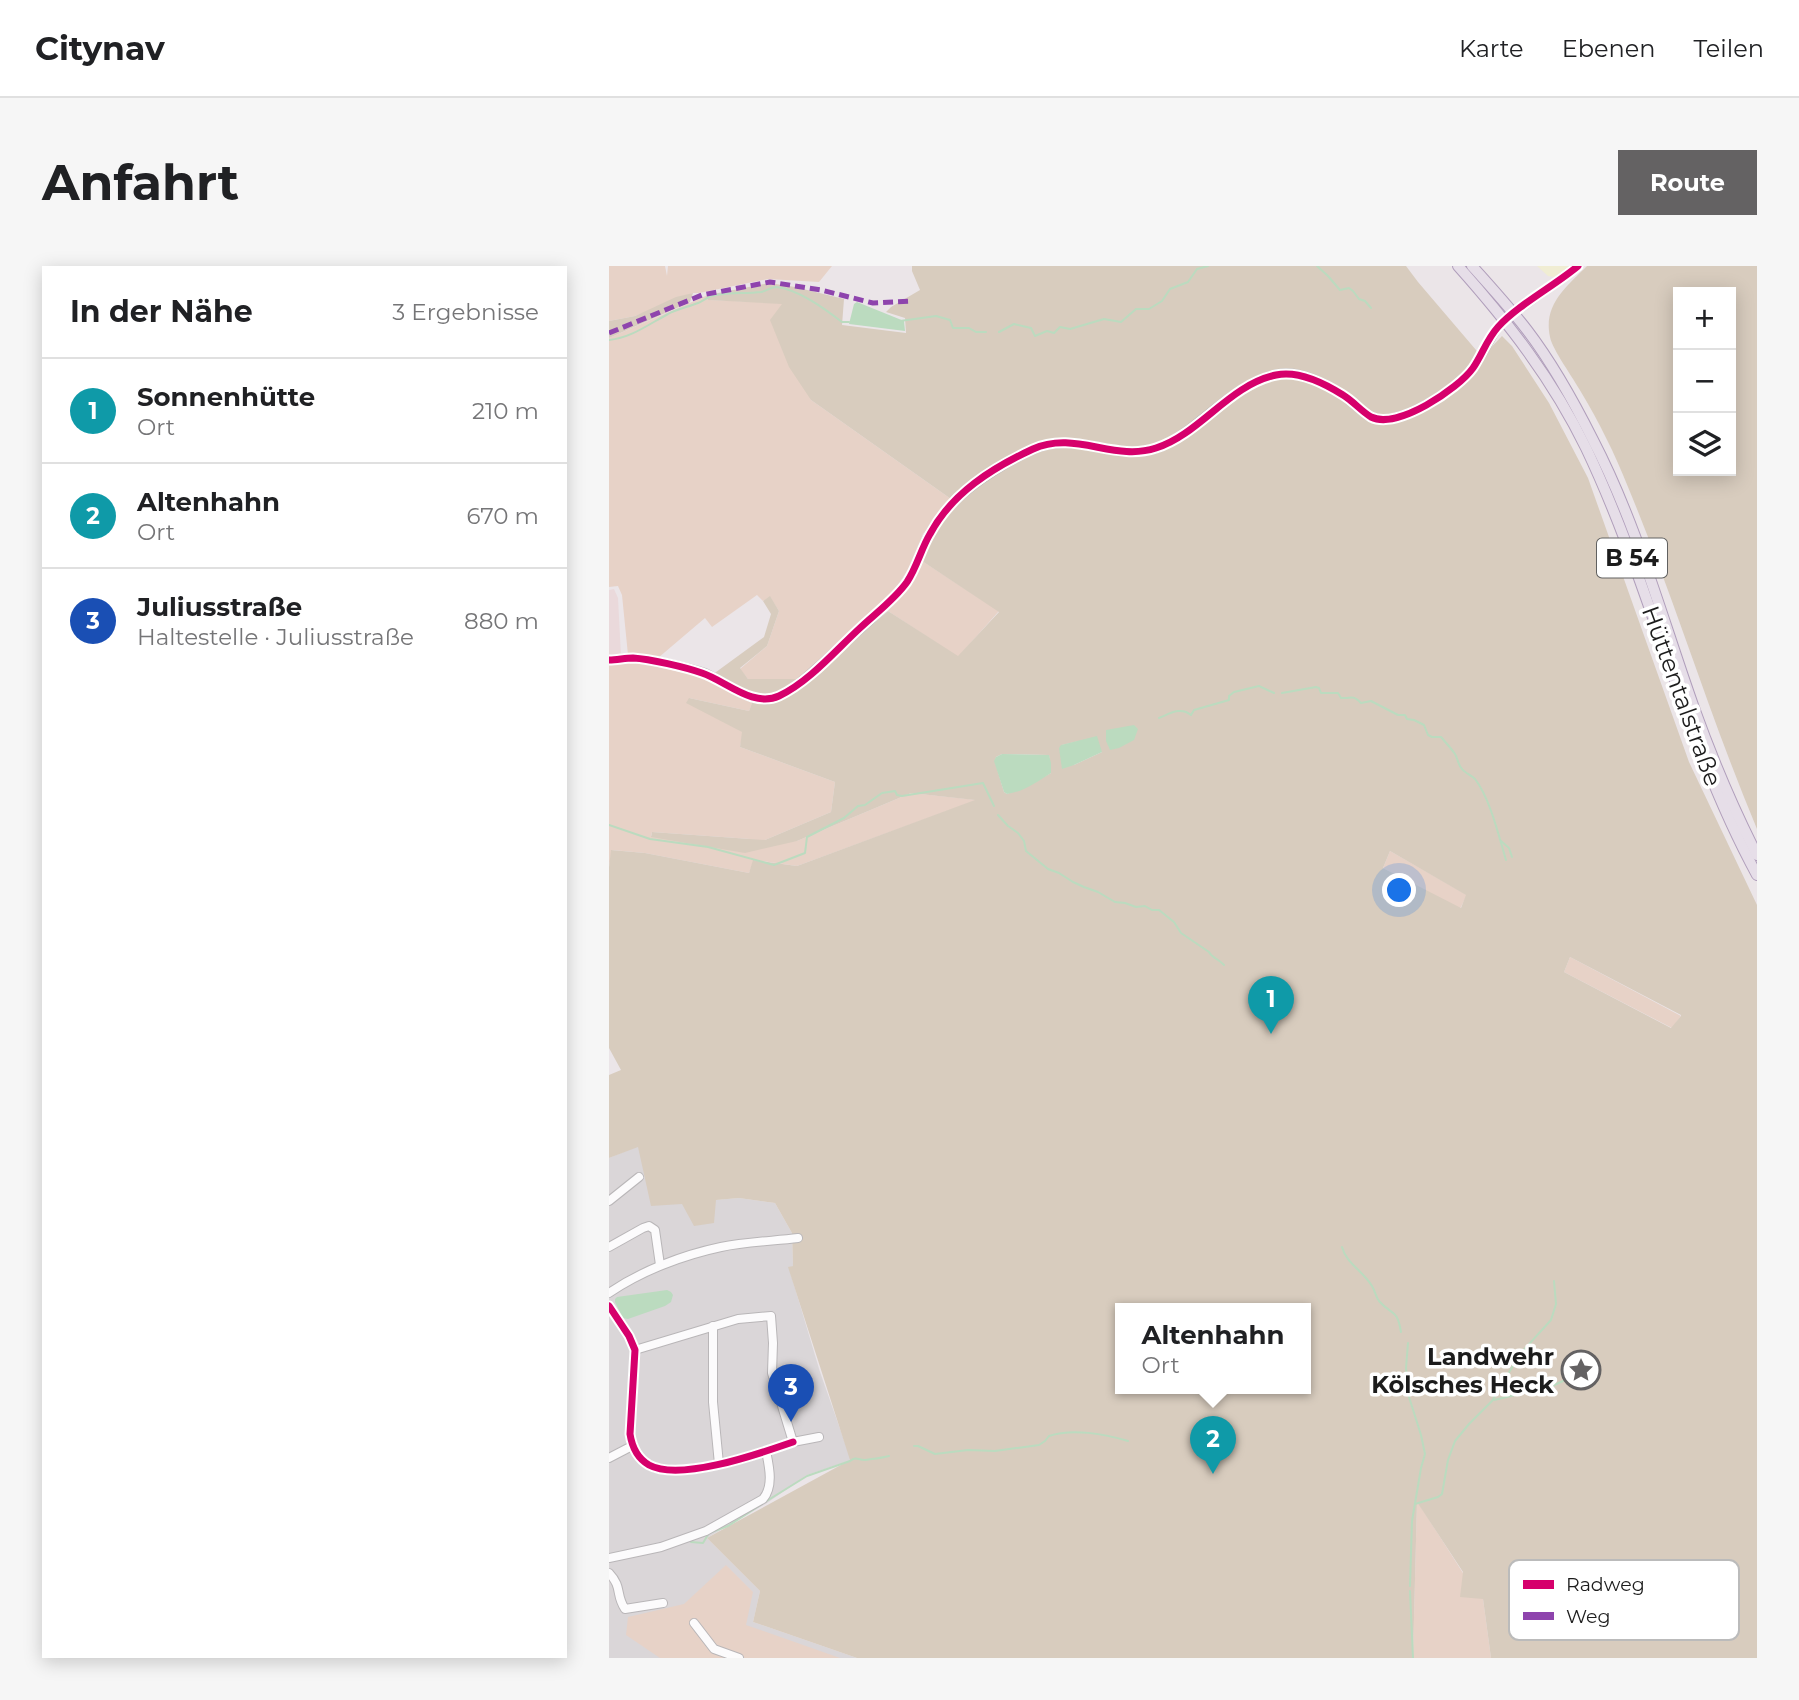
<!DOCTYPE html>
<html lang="de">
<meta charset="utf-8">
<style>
:root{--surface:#fff;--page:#f6f6f6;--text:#202124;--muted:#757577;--line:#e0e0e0;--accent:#646263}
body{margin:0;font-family:Montserrat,sans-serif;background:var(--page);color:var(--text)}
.controls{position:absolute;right:21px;top:21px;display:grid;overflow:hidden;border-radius:0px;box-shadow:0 4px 18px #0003}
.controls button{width:63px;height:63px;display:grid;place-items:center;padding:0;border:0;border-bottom:2px solid var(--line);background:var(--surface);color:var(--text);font:35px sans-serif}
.you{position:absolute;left:791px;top:625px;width:24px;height:24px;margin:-18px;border:5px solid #fff;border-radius:50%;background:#1a73e8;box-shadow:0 0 0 10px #1a73e833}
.badge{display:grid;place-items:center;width:46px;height:46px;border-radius:50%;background:var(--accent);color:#fff;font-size:23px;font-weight:700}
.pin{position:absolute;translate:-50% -58px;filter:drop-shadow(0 2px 4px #0008)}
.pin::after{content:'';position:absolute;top:37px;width:24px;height:21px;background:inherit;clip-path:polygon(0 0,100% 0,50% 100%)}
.popup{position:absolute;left:506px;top:1037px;width:196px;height:91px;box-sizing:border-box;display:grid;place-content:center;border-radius:0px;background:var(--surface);filter:drop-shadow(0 2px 5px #0005);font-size:23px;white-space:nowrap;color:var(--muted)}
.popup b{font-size:26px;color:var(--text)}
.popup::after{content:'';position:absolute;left:50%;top:100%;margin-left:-14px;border:14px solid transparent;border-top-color:var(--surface)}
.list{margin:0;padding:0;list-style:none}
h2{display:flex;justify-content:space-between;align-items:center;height:91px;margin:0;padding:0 28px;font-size:30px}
h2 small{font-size:23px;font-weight:400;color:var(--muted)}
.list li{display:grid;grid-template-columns:46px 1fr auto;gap:21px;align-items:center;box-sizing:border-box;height:105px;padding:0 28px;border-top:2px solid var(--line)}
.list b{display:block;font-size:26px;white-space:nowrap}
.list p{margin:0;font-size:23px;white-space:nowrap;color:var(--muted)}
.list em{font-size:23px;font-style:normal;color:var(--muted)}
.icon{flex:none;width:38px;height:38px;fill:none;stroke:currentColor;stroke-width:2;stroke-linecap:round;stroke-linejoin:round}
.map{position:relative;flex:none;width:1148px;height:1392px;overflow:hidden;border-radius:0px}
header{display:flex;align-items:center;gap:42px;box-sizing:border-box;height:98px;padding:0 35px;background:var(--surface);border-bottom:2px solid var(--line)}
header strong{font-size:33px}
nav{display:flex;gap:38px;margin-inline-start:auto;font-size:24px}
.intro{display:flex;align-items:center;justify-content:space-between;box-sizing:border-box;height:168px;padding:0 42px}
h1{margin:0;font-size:49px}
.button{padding:18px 32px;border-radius:0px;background:var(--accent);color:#fff;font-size:24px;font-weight:700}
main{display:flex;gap:42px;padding:0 42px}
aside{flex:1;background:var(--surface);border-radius:0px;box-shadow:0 4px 18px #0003}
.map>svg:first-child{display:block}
.residential{fill:#dad6d8}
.farmland{fill:#ead9db}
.grass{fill:#e7d2c7}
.forest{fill:#d8ccbe;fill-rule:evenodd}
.park{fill:#f0edd3}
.water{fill:#bbdbbf}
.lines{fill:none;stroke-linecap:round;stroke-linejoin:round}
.stream{stroke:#bbdbbf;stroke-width:2}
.minor-casing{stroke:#b9b6b8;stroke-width:10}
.highway-casing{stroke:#b09ebb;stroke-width:12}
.minor{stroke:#fcfbfc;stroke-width:8}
.highway{stroke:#e6dee8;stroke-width:10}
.quiet{stroke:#8e44ad;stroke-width:5;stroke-dasharray:10 5;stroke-linecap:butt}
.cycleway-casing{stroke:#fff;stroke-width:11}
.cycleway{stroke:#d6006c;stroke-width:7}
.labels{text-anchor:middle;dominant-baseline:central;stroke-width:7;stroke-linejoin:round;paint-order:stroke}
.shield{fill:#fff;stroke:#606060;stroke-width:2}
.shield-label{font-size:23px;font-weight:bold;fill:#1c1c1c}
.street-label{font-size:24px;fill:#1c1c1c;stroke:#fff}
.poi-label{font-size:24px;font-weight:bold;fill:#1c1c1c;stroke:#fff;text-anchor:end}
.key{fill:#fff;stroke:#bbb;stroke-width:2}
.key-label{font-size:19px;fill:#1c1c1c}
</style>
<header>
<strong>Citynav</strong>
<nav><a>Karte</a><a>Ebenen</a><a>Teilen</a></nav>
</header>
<div class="intro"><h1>Anfahrt</h1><a class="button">Route</a></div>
<main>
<aside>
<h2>In der Nähe<small>3 Ergebnisse</small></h2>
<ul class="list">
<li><span class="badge" style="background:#0f9aa8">1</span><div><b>Sonnenhütte</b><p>Ort</p></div><em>210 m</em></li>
<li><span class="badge" style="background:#0f9aa8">2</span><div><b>Altenhahn</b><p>Ort</p></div><em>670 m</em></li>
<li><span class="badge" style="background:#1a4fb4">3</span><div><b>Juliusstraße</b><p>Haltestelle · Juliusstraße</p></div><em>880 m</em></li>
</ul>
</aside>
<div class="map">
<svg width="1148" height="1392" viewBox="0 0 1148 1392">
<rect width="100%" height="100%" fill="#ebe5e8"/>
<polygon class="residential" points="29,880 106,934 130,932 166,937 183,967 184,1000 180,1002 211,1106 242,1194 198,1209 158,1237 98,1272 151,1325 144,1356 248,1392 0,1392 0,892"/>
<polygon class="farmland" points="5,323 9,332 12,390 0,391 0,324"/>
<g class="grass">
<polygon points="0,0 56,0 58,10 59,0 223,0 210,16 159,13 90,27 84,27 26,50 0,55"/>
<polygon points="99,29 100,34 174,37 202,134 342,233 314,268 304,296 279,334 195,413 139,413 131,403 158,380 170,345 161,331 154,335 148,329 103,361 96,352 49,392 19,389 13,329 9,320 0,321 0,72"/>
<polygon points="313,295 390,345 349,391 279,345 283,337 300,318"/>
<polygon points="22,395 94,411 144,435 140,445 80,432 134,466 131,481 226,516 222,546 156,574 43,566 42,570 188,575 302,527 368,534 188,600 145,594 140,607 36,587 3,584 0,601 0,397"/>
<polygon points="781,585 858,629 851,643 774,602"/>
<polygon points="961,691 1072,750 1063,762 955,706"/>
<polygon points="808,1235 854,1307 874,1333 882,1392 804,1392"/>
<polygon points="117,1299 144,1326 137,1359 231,1392 51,1392 17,1369 19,1351 75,1338"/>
</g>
<g class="forest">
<path d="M303 0H797L809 16 873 91 893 70 903 80 940 137 979 212 1080 496 1148 639V1392H882L874 1333 851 1331 854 1306 808 1236 804 1392H248L144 1356 151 1325 98 1272 241 1194 179 1001 184 1000 183 967 166 937 130 932 107 934 105 957 85 960 73 938 42 940 29 881 0 892V809L12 804 0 782V601L2 584 36 587 140 607 144 594 188 600 366 534 302 527 188 575 136 587 42 571 43 566 156 574 222 546 226 516 131 481 133 466 77 437 80 432 140 445 146 429 103 409 155 371 162 348 154 335 161 330 170 345 158 380 131 402 139 413H202L279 345 349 390 390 346 313 295 328 257 342 233 202 134 180 101 161 54 173 38 99 34V29L160 17 186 21 235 33 233 59 297 67 296 52 277 46 282 41 311 24 303 5ZM470 475 493 486 465 499 453 479ZM393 488 440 489 442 507 424 517 398 528 395 526 386 496 387 491ZM781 585 857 629 852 642 774 602ZM961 691 1072 749V750L1062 762 955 706ZM511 1042H697V1122H511Z"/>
<path d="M978 0H1148V563C1101 451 1066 334 1019 221 1006 188 990 156 972 126 965 113 943 83 941 71 934 39 957 21 978 0ZM1122 26V205H1069V26Z"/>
<polygon points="84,27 81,36 0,72 0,55 26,50 67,31"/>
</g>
<polygon class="park" points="928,0 964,0 949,12 939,10"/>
<g class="water">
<polygon points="248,36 295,55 296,65 240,58 245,38"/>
<polygon points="525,459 529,463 525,474 510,482 501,484 497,475 497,464"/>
<polygon points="488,470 493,486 465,499 453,503 450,482 452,479"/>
<path d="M393 488 440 489 442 497V507C428 516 414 526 398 528L395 526 385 495 387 491Z"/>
<polygon points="58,1024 62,1026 64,1029 62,1036 56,1040 19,1053 14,1052 6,1036 6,1033 8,1031"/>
</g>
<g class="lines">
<g class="stream">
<polyline points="708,0 719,10 731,24 740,22 744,25 750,33 756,35 762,42"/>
<polyline points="291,55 327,50 341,54 344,62 360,62 367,66 377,66"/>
<polyline points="390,66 405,58 422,62 426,70 438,65 445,67 451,61 461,63 495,53 512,56 527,43 540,43 553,35 561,23 579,16 588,3 599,0"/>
<path d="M0 74C22 72 40 58 59 48 68 43 79 41 89 37 94 35 98 31 103 30 119 26 136 28 152 26 157 25 162 21 167 21 189 23 216 43 233 56H240"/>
<path d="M673 427 707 421 710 422 712 427H729L732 432C743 433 743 428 752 437L762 435 789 449H796L798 453 805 454 815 459 819 469 823 471H832C837 477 842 482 846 488 849 493 849 499 853 503 856 507 862 509 866 513 881 532 890 571 897 594"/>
<path d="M550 452C560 448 572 440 582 449L585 444 620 434V430L625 426 650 420 665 427"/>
<path d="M389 549 399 560 409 567 415 575 417 585 439 603 450 607 464 616 475 621 489 626 506 636 516 637 527 641 536 640 543 644H550L565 656 572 667 600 686C603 692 610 693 615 699"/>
<polyline points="0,559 41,573 99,581 165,599 196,587 198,571 235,552 249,540 256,539 273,527 286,525 288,529 293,530 374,517 385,540"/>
<polyline points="892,575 900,582 903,591"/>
<path d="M733 981C737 997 754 1005 763 1020 766 1025 767 1031 770 1035 783 1050 788 1042 792 1066"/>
<polyline points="799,1077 797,1102 800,1131 812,1169 816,1188 812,1202 803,1255 801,1320"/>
<polyline points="885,1134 941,1121 954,1115"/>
<path d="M305 1180H309L326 1188 359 1184 386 1185 430 1179 436 1175 440 1170C463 1162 496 1168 519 1175"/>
<path d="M156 1236 198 1210 241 1195C248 1190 248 1194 256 1194 263 1193 273 1192 280 1190"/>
<polyline points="806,1238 829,1231 833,1228 839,1194 846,1175 860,1158 883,1135 911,1088 942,1054 947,1038 945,1015"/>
<polyline points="82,1276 94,1277 100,1267 119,1260 153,1238"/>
<polyline points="801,1325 804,1392"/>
</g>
<defs>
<g id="minor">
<polyline points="913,41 969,0"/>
<path d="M0 394C7 394 15 392 22 392 37 392 81 402 96 407 114 415 141 437 160 433 181 429 203 406 218 393 242 370 276 344 296 318 307 304 311 285 320 269 338 236 366 216 398 197 411 190 423 182 437 179 473 170 508 193 544 183 558 180 571 170 582 162 608 142 636 115 669 108 691 104 716 117 735 130 743 136 751 144 760 150 786 165 847 124 863 103 873 90 879 75 889 61"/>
<polyline points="0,935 30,911"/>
<polyline points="0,981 34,962 40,960 46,964 51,999"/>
<path d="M0 1027C32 1005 74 989 112 981 137 976 164 975 189 972"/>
<path d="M0 1040 20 1070 26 1084 21 1168C23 1181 28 1192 40 1199 71 1216 152 1187 184 1176"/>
<polyline points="104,1060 104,1136 110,1198"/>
<polyline points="26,1084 129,1053 162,1050 164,1077 163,1107 184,1176 210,1171"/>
<polyline points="0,1192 23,1180"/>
<path d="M0 1292 52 1281 97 1265 154 1233C165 1220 160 1200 157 1185"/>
<path d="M0 1307C14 1322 6 1328 16 1343L54 1337"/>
<polyline points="85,1357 105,1383 130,1392"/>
</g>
<g id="highway">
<path d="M849 0C899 56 944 114 977 182 1043 320 1074 473 1148 609"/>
<path d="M863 0C882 21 901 42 918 64 944 98 965 136 984 174 1028 259 1053 352 1085 442 1103 492 1124 542 1148 589"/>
</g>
</defs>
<use href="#minor" class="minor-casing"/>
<use href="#highway" class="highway-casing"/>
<use href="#minor" class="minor"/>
<use href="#highway" class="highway"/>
<polyline class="quiet" points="0,67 93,29 161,16 212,24 264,37 303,35"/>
<defs>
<g id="cycleway">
<path d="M0 394C8 394 16 392 24 392 41 393 76 401 93 407 117 415 144 442 170 430 200 416 227 384 251 362 267 347 286 333 298 316 308 301 312 283 321 268 343 227 383 202 424 183 466 164 505 196 547 182 591 168 620 119 667 109 690 104 715 117 734 129 744 135 752 145 762 151 788 164 849 123 864 102 873 89 878 73 889 61 909 39 945 20 969 0"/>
<path d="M0 1040 20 1070 26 1084 21 1168C23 1181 28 1192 40 1199 71 1216 152 1187 184 1176"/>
</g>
</defs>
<use href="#cycleway" class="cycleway-casing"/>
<use href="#cycleway" class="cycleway"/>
</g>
<defs>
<symbol id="sight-ring" viewBox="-11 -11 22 22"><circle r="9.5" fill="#fff" stroke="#646263" stroke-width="1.5"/><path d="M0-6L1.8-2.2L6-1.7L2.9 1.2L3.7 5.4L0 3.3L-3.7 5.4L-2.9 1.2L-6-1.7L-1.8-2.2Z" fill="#646263"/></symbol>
</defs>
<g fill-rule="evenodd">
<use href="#sight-ring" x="950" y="1082" width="44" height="44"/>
</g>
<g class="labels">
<rect class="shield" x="988" y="272.5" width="70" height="39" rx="5"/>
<g class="shield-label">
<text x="1023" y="292">B 54</text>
</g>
<g class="street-label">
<text transform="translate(1073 430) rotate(70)">Hüttentalstraße</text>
</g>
<g class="poi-label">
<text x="945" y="1090">Landwehr<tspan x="945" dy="28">Kölsches Heck</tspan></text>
</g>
</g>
<rect x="900" y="1294" width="230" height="80" rx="10" class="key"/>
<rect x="914" y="1314" width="31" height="9" fill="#d6006c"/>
<rect x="914" y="1346" width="31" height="8" fill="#8e44ad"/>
<g class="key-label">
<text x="957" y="1325">Radweg</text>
<text x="957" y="1357">Weg</text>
</g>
</svg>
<div class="controls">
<button>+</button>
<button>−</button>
<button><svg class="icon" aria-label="layers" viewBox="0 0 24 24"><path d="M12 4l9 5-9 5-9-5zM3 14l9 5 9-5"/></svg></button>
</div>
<div class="you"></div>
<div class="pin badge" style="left:662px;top:768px;background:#0f9aa8">1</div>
<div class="pin badge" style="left:604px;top:1208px;background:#0f9aa8">2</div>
<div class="popup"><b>Altenhahn</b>Ort</div>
<div class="pin badge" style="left:182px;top:1156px;background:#1a4fb4">3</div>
</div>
</main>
